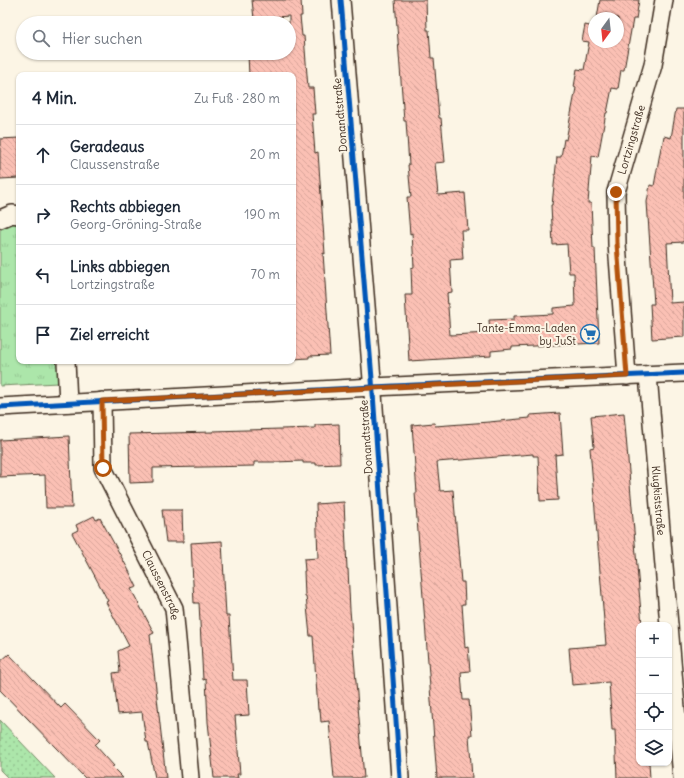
<!DOCTYPE html>
<html lang="de">
<meta charset="utf-8">
<style>
:root{--surface:#fff;--page:#f2f2f3;--text:#1f2937;--muted:#747a83;--line:#e0e1e3}
body{margin:0;font-family:Delius,sans-serif;background:var(--page);color:var(--text)}
.controls{position:absolute;right:12px;bottom:12px;display:grid;overflow:hidden;border-radius:8px;box-shadow:0 1px 3px #0004}
.controls button{width:36px;height:36px;display:grid;place-items:center;padding:0;border:0;border-bottom:1px solid var(--line);background:var(--surface);color:var(--text);font:20px sans-serif}
.compass{position:absolute;left:588px;top:12px;width:36px;height:36px;border-radius:50%;background:var(--surface);box-shadow:0 1px 3px #0004;rotate:195deg}
.stop{position:absolute;width:12px;height:12px;margin:-9px;border:3px solid #b45309;border-radius:50%;background:#fff}
.stop.end{background:#b45309;border-color:#fff;box-shadow:0 1px 4px #0008}
.list{margin:0;padding:0;list-style:none}
h2{display:flex;justify-content:space-between;align-items:center;height:52px;margin:0;padding:0 16px;font-size:17px}
h2 small{font-size:13px;font-weight:400;color:var(--muted)}
.list li{display:grid;grid-template-columns:26px 1fr auto;gap:12px;align-items:center;box-sizing:border-box;height:60px;padding:0 16px;border-top:1px solid var(--line)}
.list b{display:block;font-size:15px;white-space:nowrap}
.list p{margin:0;font-size:13px;white-space:nowrap;color:var(--muted)}
.list em{font-size:13px;font-style:normal;color:var(--muted)}
.icon{flex:none;width:22px;height:22px;fill:none;stroke:currentColor;stroke-width:2;stroke-linecap:round;stroke-linejoin:round}
.map{position:relative;flex:none;width:684px;height:778px;overflow:hidden}
.search{position:absolute;background:var(--surface);box-shadow:0 1px 3px #0004;left:16px;top:16px;width:280px;height:44px;display:flex;align-items:center;gap:10px;box-sizing:border-box;padding:0 14px;border-radius:22px;color:var(--muted);font-size:15px}
.panel{position:absolute;background:var(--surface);box-shadow:0 1px 3px #0004;left:16px;top:72px;width:280px;height:292px;border-radius:8px}
.map>svg:first-child{display:block}
.grass{fill:url(#grass-dots);stroke:#748864}
.park{fill:url(#park-tufts);stroke:#748864}
.building{fill:url(#building-back-hatch);stroke:#3b2a1e}
.lines{fill:none;stroke-linecap:round;stroke-linejoin:round}
.minor-casing{stroke:#3b2a1e;stroke-width:20}
.minor{stroke:#fcf5e5;stroke-width:17}
.cycleway-casing{stroke:#fcf5e5;stroke-width:8}
.cycleway{stroke:#0057b8;stroke-width:5}
.route{stroke:#b45309;stroke-width:5}
.labels{text-anchor:middle;dominant-baseline:central;stroke-width:4;stroke-linejoin:round;paint-order:stroke}
.street-label{font-size:11px;fill:#3b2a1e;stroke:#fcf5e5}
.poi-label{font-size:11px;fill:#3b2a1e;stroke:#fcf5e5;text-anchor:end}
</style>
<div class="map">
<svg width="684" height="778" viewBox="0 0 684 778">
<defs>
<pattern id="grass-dots" width="8" height="8" patternUnits="userSpaceOnUse"><rect width="8" height="8" fill="#ace6aa"/><path d="M2 2h.1M6 6h.1" fill="none" stroke="#95c592" stroke-width="1.8" stroke-linecap="round"/></pattern>
<pattern id="park-tufts" width="24" height="20" patternUnits="userSpaceOnUse"><rect width="24" height="20" fill="#ace6aa"/><path d="M3 7l-1-3M5 7V3M7 7l1-3M15 17l-1-3M17 17v-4M19 17l1-3" fill="none" stroke="#95c592"/></pattern>
<pattern id="building-back-hatch" width="6" height="6" patternUnits="userSpaceOnUse"><rect width="6" height="6" fill="#fbc0b4"/><path d="M-1 5l2 2M0 0l6 6M5-1l2 2" fill="none" stroke="#d8a59a"/></pattern>
</defs>
<rect width="100%" height="100%" fill="#fcf5e5"/>
<filter id="ink" filterUnits="userSpaceOnUse"><feTurbulence type="fractalNoise" baseFrequency=".025" numOctaves="2"/><feDisplacementMap in="SourceGraphic" scale="8" xChannelSelector="R" yChannelSelector="G"/><feConvolveMatrix kernelMatrix="1 2 1 2 8 2 1 2 1" color-interpolation-filters="sRGB"/></filter>
<g filter="url(#ink)">
<polygon class="grass" points="0,720 55,778 8,778 0,770"/>
<polygon class="park" points="11,223 19,223 19,361 58,361 58,383 0,386 0,230"/>
<g class="building">
<polygon points="252,0 301,0 302,16 300,16 302,36 304,36 308,88 313,88 315,114 312,114 315,153 318,152 325,254 323,253 330,355 309,356 309,358 293,359 293,75 249,75 248,55 272,53 289,53 289,16 254,19"/>
<polygon points="395,0 426,0 427,30 429,30 431,58 434,58 439,118 441,118 445,162 435,163 438,195 465,193 468,230 461,230 463,259 450,260 452,292 447,293 450,335 490,333 489,320 514,319 514,316 553,314 553,308 575,306 574,273 569,273 567,244 553,245 551,205 552,205 557,157 561,157 564,139 566,140 576,88 574,87 577,69 584,70 589,42 582,41 585,25 594,27 594,42 618,42 618,18 597,18 600,0 639,0 636,19 633,19 624,70 621,70 618,89 612,88 607,113 606,113 598,157 592,156 588,203 591,203 593,248 595,248 599,343 512,347 512,349 491,351 491,356 409,361 405,295 412,295 411,268 414,267 412,233 410,234 407,197 411,197 408,165 409,165 406,121 404,121"/>
<polygon points="676,109 684,109 684,242 667,243 670,303 684,302 684,337 652,339 650,304 654,304 647,202 650,185 654,186 661,147 662,147 664,136 671,138"/>
<polygon points="19,138 19,178 0,179 0,139"/>
<polygon points="560,413 563,454 555,455 558,500 540,501 538,456 533,456 533,454 437,462 440,491 453,490 461,582 464,582 465,604 462,604 465,648 468,647 470,671 461,672 463,700 469,700 472,735 469,735 472,778 437,778 415,493 417,493 412,425 434,423 435,426 489,422 530,418 530,415"/>
<polygon points="624,413 642,625 639,625 639,763 649,763 650,778 617,778 615,730 612,730 609,682 572,685 569,648 606,645 590,448 594,447 591,416"/>
<polygon points="339,424 340,464 316,465 316,463 303,463 303,461 274,462 254,462 254,466 153,468 153,482 130,483 129,434 213,432 213,431 315,428 315,425"/>
<polygon points="69,436 72,508 46,508 45,475 0,477 0,440"/>
<polygon points="344,502 347,569 348,569 350,610 364,778 334,778 329,721 321,722 320,710 318,710 313,636 310,636 306,596 305,596 304,571 305,571 304,559 318,558 316,504"/>
<polygon points="162,510 182,510 183,542 166,542"/>
<polygon points="94,516 96,520 100,518 128,569 137,587 131,589 154,633 150,635 166,778 155,778 148,742 146,742 142,712 118,714 113,673 120,672 118,651 129,646 106,602 108,601 72,533 78,530 76,525"/>
<polygon points="222,541 226,616 229,616 233,680 247,680 249,715 235,716 240,774 237,774 238,778 214,778 208,722 206,679 203,680 199,603 194,603 191,543"/>
<polygon points="9,654 61,708 65,704 100,740 95,745 114,766 112,767 123,778 85,778 0,690 0,662"/>
</g>
<g class="lines">
<defs>
<g id="minor">
<polyline points="341,0 372,379 400,778"/>
<polyline points="0,219 12,214 19,215"/>
<polyline points="66,361 68,403"/>
<path id="s1" d="M648 375 669 625"/>
<path id="s2" d="M627 376 617 244 616 192 653 65 664 0"/>
<path id="s3" d="M102 401 103 468 174 608 190 778"/>
<polyline points="0,407 373,387 684,373"/>
<polyline points="669,625 682,778"/>
</g>
</defs>
<use href="#minor" class="minor-casing"/>
<use href="#minor" class="minor"/>
<defs>
<g id="cycleway">
<polyline points="341,0 372,379 400,778"/>
<polyline points="0,407 373,387 684,373"/>
</g>
</defs>
<use href="#cycleway" class="cycleway-casing"/>
<use href="#cycleway" class="cycleway"/>
</g>
</g>
<g class="lines" filter="url(#ink)">
<polyline class="route" points="103,468 102,401 372,388 627,376 617,244 616,192"/>
</g>
<defs>
<symbol id="supermarket-ring" viewBox="-11 -11 22 22"><circle r="9.5" fill="#fcf5e5" stroke="#1f6fb2" stroke-width="1.5"/><path d="M-6-5.5h2.5l.6 2H6L4.5 2H-2.5L-4.4-4H-6ZM-1.5 3.2a1.3 1.3 0 1 0 .1 0ZM3 3.2a1.3 1.3 0 1 0 .1 0Z" fill="#1f6fb2"/></symbol>
</defs>
<g fill-rule="evenodd">
<use href="#supermarket-ring" x="579" y="323" width="22" height="22"/>
</g>
<g class="labels">
<g class="street-label">
<text transform="translate(340 115) rotate(-95)">Donandtstraße</text>
<text stroke="none"><textPath href="#s2" startOffset="239">Lortzingstraße</textPath></text>
<text transform="translate(366 437) rotate(-94)">Donandtstraße</text>
<text stroke="none"><textPath href="#s1" startOffset="126">Klugkiststraße</textPath></text>
<text stroke="none"><textPath href="#s3" startOffset="198">Claussenstraße</textPath></text>
</g>
<g class="poi-label">
<text x="576" y="328">Tante-Emma-Laden<tspan x="576" dy="13">by JuSt</tspan></text>
</g>
</g>
</svg>
<div class="controls">
<button>+</button>
<button>−</button>
<button><svg class="icon" aria-label="locate" viewBox="0 0 24 24"><circle cx="12" cy="12" r="6"/><path d="M12 2v4M12 18v4M2 12h4M18 12h4"/></svg></button>
<button><svg class="icon" aria-label="layers" viewBox="0 0 24 24"><path d="M12 4l9 5-9 5-9-5zM3 14l9 5 9-5"/></svg></button>
</div>
<svg class="compass" viewBox="-18 -18 36 36"><path d="M0-13l5 13h-10z" fill="#e53935"/><path d="M0 13l5-13h-10z" fill="#747a83"/></svg>
<div class="stop" style="left:103px;top:468px"></div>
<div class="stop end" style="left:616px;top:192px"></div>
<div class="search"><svg class="icon" aria-label="search" viewBox="0 0 24 24"><circle cx="10" cy="10" r="6"/><path d="M15 15l6 6"/></svg>Hier suchen</div>
<section class="panel">
<h2>4 Min.<small>Zu Fuß · 280 m</small></h2>
<ul class="list">
<li><svg class="icon" aria-label="ahead" viewBox="0 0 24 24"><path d="M12 20V5M6 11l6-6 6 6"/></svg><div><b>Geradeaus</b><p>Claussenstraße</p></div><em>20 m</em></li>
<li><svg class="icon" aria-label="right" viewBox="0 0 24 24"><path d="M7 20v-9h11M14 6l5 5-5 5"/></svg><div><b>Rechts abbiegen</b><p>Georg-Gröning-Straße</p></div><em>190 m</em></li>
<li><svg class="icon" aria-label="left" viewBox="0 0 24 24"><path d="M17 20v-9H6M10 6l-5 5 5 5"/></svg><div><b>Links abbiegen</b><p>Lortzingstraße</p></div><em>70 m</em></li>
<li><svg class="icon" aria-label="arrive" viewBox="0 0 24 24"><path d="M6 21V4h12l-3 4 3 4H6"/></svg><div><b>Ziel erreicht</b></div></li>
</ul>
</section>
</div>
